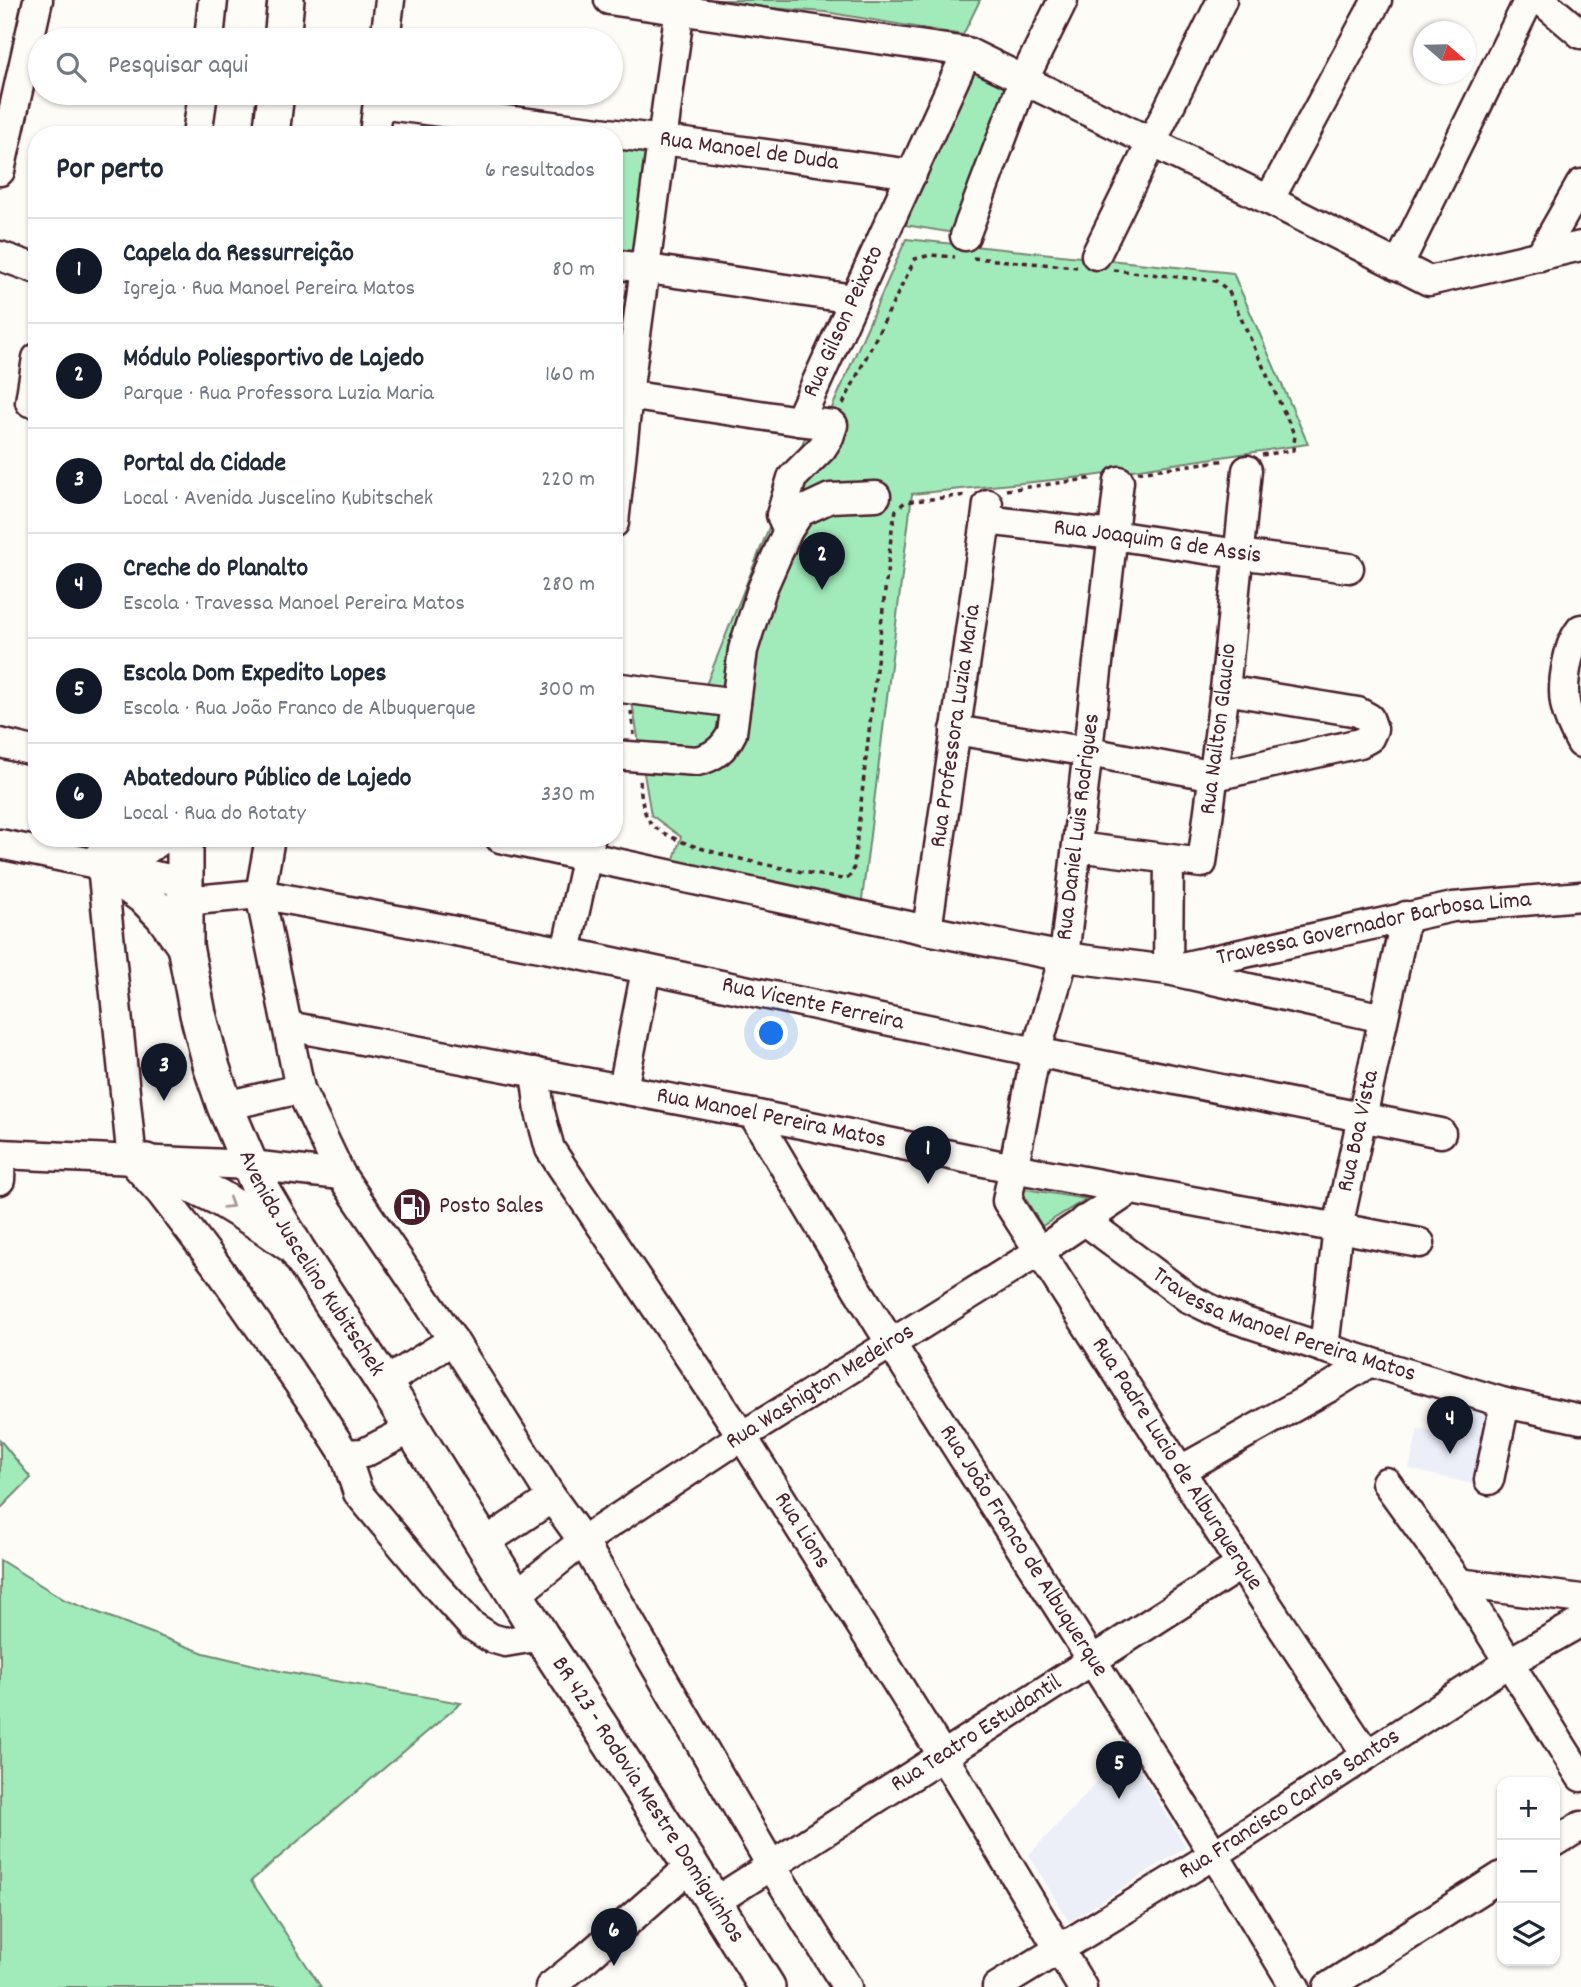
<!DOCTYPE html>
<html lang="pt">
<meta charset="utf-8">
<style>
:root{--surface:#fff;--page:#f6f6f7;--text:#1f2937;--muted:#747a83;--line:#e0e1e3;--accent:#111827}
body{margin:0;font-family:Dekko,sans-serif;background:var(--page);color:var(--text)}
.controls{position:absolute;right:21px;bottom:21px;display:grid;overflow:hidden;border-radius:14px;box-shadow:0 2px 5px #0004}
.controls button{width:63px;height:63px;display:grid;place-items:center;padding:0;border:0;border-bottom:2px solid var(--line);background:var(--surface);color:var(--text);font:35px sans-serif}
.compass{position:absolute;left:1413px;top:21px;width:63px;height:63px;border-radius:50%;background:var(--surface);box-shadow:0 2px 5px #0004;rotate:110deg}
.you{position:absolute;left:772px;top:1034px;width:24px;height:24px;margin:-18px;border:5px solid #fff;border-radius:50%;background:#1a73e8;box-shadow:0 0 0 10px #1a73e833}
.badge{display:grid;place-items:center;width:46px;height:46px;border-radius:50%;background:var(--accent);color:#fff;font-size:23px;font-weight:700}
.pin{position:absolute;translate:-50% -58px;filter:drop-shadow(0 2px 4px #0008)}
.pin::after{content:'';position:absolute;top:37px;width:24px;height:21px;background:inherit;clip-path:polygon(0 0,100% 0,50% 100%)}
.list{margin:0;padding:0;list-style:none}
h2{display:flex;justify-content:space-between;align-items:center;height:91px;margin:0;padding:0 28px;font-size:30px}
h2 small{font-size:23px;font-weight:400;color:var(--muted)}
.list li{display:grid;grid-template-columns:46px 1fr auto;gap:21px;align-items:center;box-sizing:border-box;height:105px;padding:0 28px;border-top:2px solid var(--line)}
.list b{display:block;font-size:26px;white-space:nowrap}
.list p{margin:0;font-size:23px;white-space:nowrap;color:var(--muted)}
.list em{font-size:23px;font-style:normal;color:var(--muted)}
.icon{flex:none;width:38px;height:38px;fill:none;stroke:currentColor;stroke-width:2;stroke-linecap:round;stroke-linejoin:round}
.map{position:relative;flex:none;width:1581px;height:1987px;overflow:hidden}
.search{position:absolute;background:var(--surface);box-shadow:0 2px 5px #0004;left:28px;top:28px;width:595px;height:77px;display:flex;align-items:center;gap:18px;box-sizing:border-box;padding:0 24px;border-radius:38px;color:var(--muted);font-size:26px}
.panel{position:absolute;background:var(--surface);box-shadow:0 2px 5px #0004;left:28px;top:126px;width:595px;height:721px;border-radius:28px}
.map>svg:first-child{display:block}
.built{fill:#eceff8}
.green{fill:#a1ebba;stroke:#768572;stroke-width:2}
.lines{fill:none;stroke-linecap:round;stroke-linejoin:round}
.minor-casing{stroke:#4a1f2b;stroke-width:33}
.major-casing{stroke:#4a1f2b;stroke-width:40}
.path{stroke:#4a1f2b;stroke-width:3.5;stroke-dasharray:5 5;stroke-linecap:butt}
.minor{stroke:#fdfcf7;stroke-width:28}
.major{stroke:#fdfcf7;stroke-width:35}
.oneway{stroke:#ac999b}
.labels{text-anchor:middle;dominant-baseline:central;stroke-width:5;stroke-linejoin:round;paint-order:stroke}
.street-label{font-size:24px;fill:#4a1f2b;stroke:#fdfcf7}
.poi-label{font-size:24px;fill:#4a1f2b;stroke:#fdfcf7;text-anchor:start}
</style>
<div class="map">
<svg width="1581" height="1987" viewBox="0 0 1581 1987">
<rect width="100%" height="100%" fill="#fdfcf7"/>
<filter id="ink" filterUnits="userSpaceOnUse"><feTurbulence type="fractalNoise" baseFrequency=".0143" numOctaves="2"/><feDisplacementMap in="SourceGraphic" scale="14" xChannelSelector="R" yChannelSelector="G"/><feConvolveMatrix kernelMatrix="1 2 1 2 8 2 1 2 1" color-interpolation-filters="sRGB"/></filter>
<g filter="url(#ink)">
<g class="built">
<polygon points="1470,1404 1497,1412 1480,1486 1409,1469 1418,1429 1462,1438"/>
<polygon points="1127,1750 1186,1847 1069,1922 1029,1855"/>
</g>
<g class="green">
<polygon points="691,0 980,0 963,35 825,12 691,2"/>
<polygon points="974,66 1011,86 954,233 905,225"/>
<polygon points="614,146 654,153 640,261 614,258"/>
<polygon points="906,239 1233,273 1308,444 1092,476 912,494 861,908 673,862 681,837 651,815 631,696 705,687 806,435 821,433"/>
<polygon points="1019,1188 1086,1199 1042,1226"/>
<polygon points="0,1440 31,1478 0,1509"/>
<polygon points="0,1560 65,1600 204,1653 284,1672 461,1703 251,1881 321,1987 0,1987"/>
</g>
<g class="lines">
<defs>
<g id="minor">
<polyline points="609,0 967,52 1269,200 1429,281 1581,246"/>
<polyline points="1541,0 1581,34"/>
<polyline points="209,40 213,0"/>
<polyline points="385,40 390,0"/>
<path id="s1" d="M378 104 663 140 912 174"/>
<polyline points="197,135 203,93"/>
<polyline points="374,135 379,93"/>
<polyline points="0,171 38,0"/>
<polyline points="1269,200 1377,0"/>
<polyline points="965,236 1024,79 1063,0"/>
<polyline points="1096,255 1222,0"/>
<polyline points="0,256 37,269"/>
<polyline points="1540,256 1581,184"/>
<polyline points="614,264 854,299"/>
<polyline points="1398,266 1529,0"/>
<path id="s2" d="M614 393 799 421 967 52"/>
<polyline points="30,402 37,358"/>
<path id="s3" d="M1119 481 1064 957 1036 1052 1007 1201 1241 1565 1367 1755"/>
<path id="s4" d="M988 504 986 520 1113 535 1238 554 1349 568"/>
<polyline points="614,523 628,394 681,0"/>
<polyline points="788,530 781,515 792,478 822,448 829,437 833,425 799,421"/>
<path d="M1581 629C1572 641 1570 649 1567 664 1560 697 1565 714 1581 743"/>
<polyline points="614,687 736,703"/>
<polyline points="955,730 1089,752 1215,776 1360,743 1369,738 1373,729 1369,718 1358,712 1225,690"/>
<polyline points="0,743 37,752"/>
<path d="M614 755 697 761C714 757 724 749 732 733L743 650 762 589 788 530 800 512 830 498 876 496"/>
<polyline points="103,838 102,866 132,1161"/>
<polyline points="270,838 260,894 300,1089 341,1175 453,1340 552,1498 583,1541 771,1865 847,1987"/>
<polyline points="500,838 927,930 1064,957 1168,970 1383,1018"/>
<polyline points="0,844 184,882"/>
<path id="s5" d="M1077 847 1202 863 1225 690 1247 470"/>
<path id="s6" d="M184 901 260 894 566 952 1036 1052 1441 1133"/>
<path id="s7" d="M927 930 986 520"/>
<polyline points="566,952 590,841"/>
<path id="s8" d="M1177 968 1453 907 1581 896"/>
<polyline points="1168,970 1169,859"/>
<path id="s9" d="M288 1026 753 1114 1013 1168 1420 1243"/>
<path id="s10" d="M535 1072 540 1112 550 1149 742 1436 943 1756 1082 1987"/>
<polyline points="623,1089 646,970"/>
<polyline points="225,1106 300,1089"/>
<path id="s11" d="M753 1114C799 1191 844 1269 892 1345 1027 1559 1165 1771 1295 1987"/>
<polyline points="0,1154 250,1165 341,1175"/>
<polyline points="132,1161 161,1193 219,1269 313,1404 345,1454 358,1493 435,1585 471,1625 491,1638 505,1642 541,1636"/>
<polyline points="0,1180 1,1154"/>
<path id="s12" d="M1084 1220 1188 1298 1221 1314 1324 1348 1505 1403 1581 1419"/>
<path id="s13" d="M1324 1348 1338 1227 1406 916"/>
<polyline points="384,1383 453,1340"/>
<polyline points="345,1454 364,1453 413,1428"/>
<polyline points="1181,1470 1328,1388 1370,1362"/>
<polyline points="1489,1480 1505,1403"/>
<polyline points="1386,1482 1459,1583 1581,1777"/>
<polyline points="484,1543 552,1498"/>
<polyline points="1459,1583 1581,1599"/>
<path id="s14" d="M516 1595 583 1541 742 1436 1040 1251 1132 1189"/>
<polyline points="1555,1842 1581,1826"/>
<path id="s15" d="M713 1903 1241 1565"/>
<polyline points="550,1987 586,1958 691,1866"/>
<path id="s16" d="M997 1987 1215 1854 1508 1663 1581 1622"/>
<polyline points="1328,1987 1502,1876"/>
</g>
<g id="major">
<polyline points="282,40 286,0"/>
<polyline points="271,135 276,93"/>
<path id="s17" d="M185 838V946L198 1014 212 1068 225 1106 258 1184 297 1250 384 1383 541 1636 691 1866 767 1987"/>
<polyline points="102,866 146,898 163,915 185,946"/>
<polyline points="102,866 133,854 158,838"/>
<polyline points="146,1162 218,1197 262,1224 289,1243"/>
</g>
</defs>
<use href="#minor" class="minor-casing"/>
<use href="#major" class="major-casing"/>
<g class="path">
<polyline points="973,258 1077,267"/>
<polyline points="1113,270 1216,281 1228,290 1295,436 1293,450 1262,455"/>
<polyline points="843,404 915,259 931,255 955,257"/>
<polyline points="1138,472 1227,460"/>
<polyline points="1006,490 1095,478"/>
<polyline points="631,711 634,735"/>
<path d="M640 781C641 794 642 811 650 822 671 851 804 872 842 879L848 878 853 873 892 529 896 510 905 502 967 495"/>
</g>
<use href="#minor" class="minor"/>
<use href="#major" class="major"/>
</g>
<defs><path id="oneway-chevron" d="M-2-3.5L2.5 0L-2 3.5" fill="none" stroke-width="1.6" stroke-linecap="round" stroke-linejoin="round" transform="scale(1.75)"/></defs>
<use class="oneway" href="#oneway-chevron" transform="translate(229 1204) rotate(32)"/>
</g>
<defs>
<symbol id="fuel-disc" viewBox="-11 -11 22 22"><circle r="9.5" fill="#4a1f2b" stroke="#fdfcf7"/><path d="M-5.5-6h7V0h2V4h1.3V-2.5L3-4.5l.8-.8L6-3V5H2.5V1h-1V6h-7ZM-4.2-4.7v3.2H.2V-4.7Z" fill="#fff"/></symbol>
</defs>
<g fill-rule="evenodd">
<use href="#fuel-disc" x="390" y="1185" width="44" height="44"/>
</g>
<g class="labels">
<g class="street-label">
<text stroke="none"><textPath href="#s1" startOffset="374">Rua Manoel de Duda</textPath></text>
<text stroke="none"><textPath href="#s2" startOffset="296">Rua Gilson Peixoto</textPath></text>
<text stroke="none"><textPath href="#s4" startOffset="189">Rua Joaquim G de Assis</textPath></text>
<text stroke="none"><textPath href="#s7" startOffset="206">Rua Professora Luzia Maria</textPath></text>
<text stroke="none"><textPath href="#s5" startOffset="261">Rua Nailton Glaucio</textPath></text>
<text transform="translate(1079 827) rotate(-83)">Rua Daniel Luis Rodrigues</text>
<text stroke="none"><textPath href="#s8" startOffset="201">Travessa Governador Barbosa Lima</textPath></text>
<text stroke="none"><textPath href="#s6" startOffset="640">Rua Vicente Ferreira</textPath></text>
<text stroke="none"><textPath href="#s9" startOffset="492">Rua Manoel Pereira Matos</textPath></text>
<text stroke="none"><textPath href="#s13" startOffset="220">Rua Boa Vista</textPath></text>
<text stroke="none"><textPath href="#s17" startOffset="453">Avenida Juscelino Kubitschek</textPath></text>
<text stroke="none"><textPath href="#s12" startOffset="229">Travessa Manoel Pereira Matos</textPath></text>
<text stroke="none"><textPath href="#s14" startOffset="369">Rua Washigton Medeiros</textPath></text>
<text stroke="none"><textPath href="#s3" startOffset="1043">Rua Padre Lucio de Alburquerque</textPath></text>
<text stroke="none"><textPath href="#s10" startOffset="536">Rua Lions</textPath></text>
<text stroke="none"><textPath href="#s11" startOffset="514">Rua João Franco de Albuquerque</textPath></text>
<text stroke="none"><textPath href="#s15" startOffset="313">Rua Teatro Estudantil</textPath></text>
<text stroke="none"><textPath href="#s17" startOffset="1087">BR 423 - Rodovia Mestre Domiguinhos</textPath></text>
<text stroke="none"><textPath href="#s16" startOffset="345">Rua Francisco Carlos Santos</textPath></text>
</g>
<g class="poi-label">
<text x="439" y="1207">Posto Sales</text>
</g>
</g>
</svg>
<div class="controls">
<button>+</button>
<button>−</button>
<button><svg class="icon" aria-label="layers" viewBox="0 0 24 24"><path d="M12 4l9 5-9 5-9-5zM3 14l9 5 9-5"/></svg></button>
</div>
<svg class="compass" viewBox="-18 -18 36 36"><path d="M0-13l5 13h-10z" fill="#e53935"/><path d="M0 13l5-13h-10z" fill="#747a83"/></svg>
<div class="you"></div>
<div class="pin badge" style="left:928px;top:1184px">1</div>
<div class="pin badge" style="left:822px;top:590px">2</div>
<div class="pin badge" style="left:164px;top:1101px">3</div>
<div class="pin badge" style="left:1450px;top:1454px">4</div>
<div class="pin badge" style="left:1119px;top:1799px">5</div>
<div class="pin badge" style="left:614px;top:1966px">6</div>
<div class="search"><svg class="icon" aria-label="search" viewBox="0 0 24 24"><circle cx="10" cy="10" r="6"/><path d="M15 15l6 6"/></svg>Pesquisar aqui</div>
<section class="panel">
<h2>Por perto<small>6 resultados</small></h2>
<ul class="list">
<li><span class="badge">1</span><div><b>Capela da Ressurreição</b><p>Igreja · Rua Manoel Pereira Matos</p></div><em>80 m</em></li>
<li><span class="badge">2</span><div><b>Módulo Poliesportivo de Lajedo</b><p>Parque · Rua Professora Luzia Maria</p></div><em>160 m</em></li>
<li><span class="badge">3</span><div><b>Portal da Cidade</b><p>Local · Avenida Juscelino Kubitschek</p></div><em>220 m</em></li>
<li><span class="badge">4</span><div><b>Creche do Planalto</b><p>Escola · Travessa Manoel Pereira Matos</p></div><em>280 m</em></li>
<li><span class="badge">5</span><div><b>Escola Dom Expedito Lopes</b><p>Escola · Rua João Franco de Albuquerque</p></div><em>300 m</em></li>
<li><span class="badge">6</span><div><b>Abatedouro Público de Lajedo</b><p>Local · Rua do Rotaty</p></div><em>330 m</em></li>
</ul>
</section>
</div>
